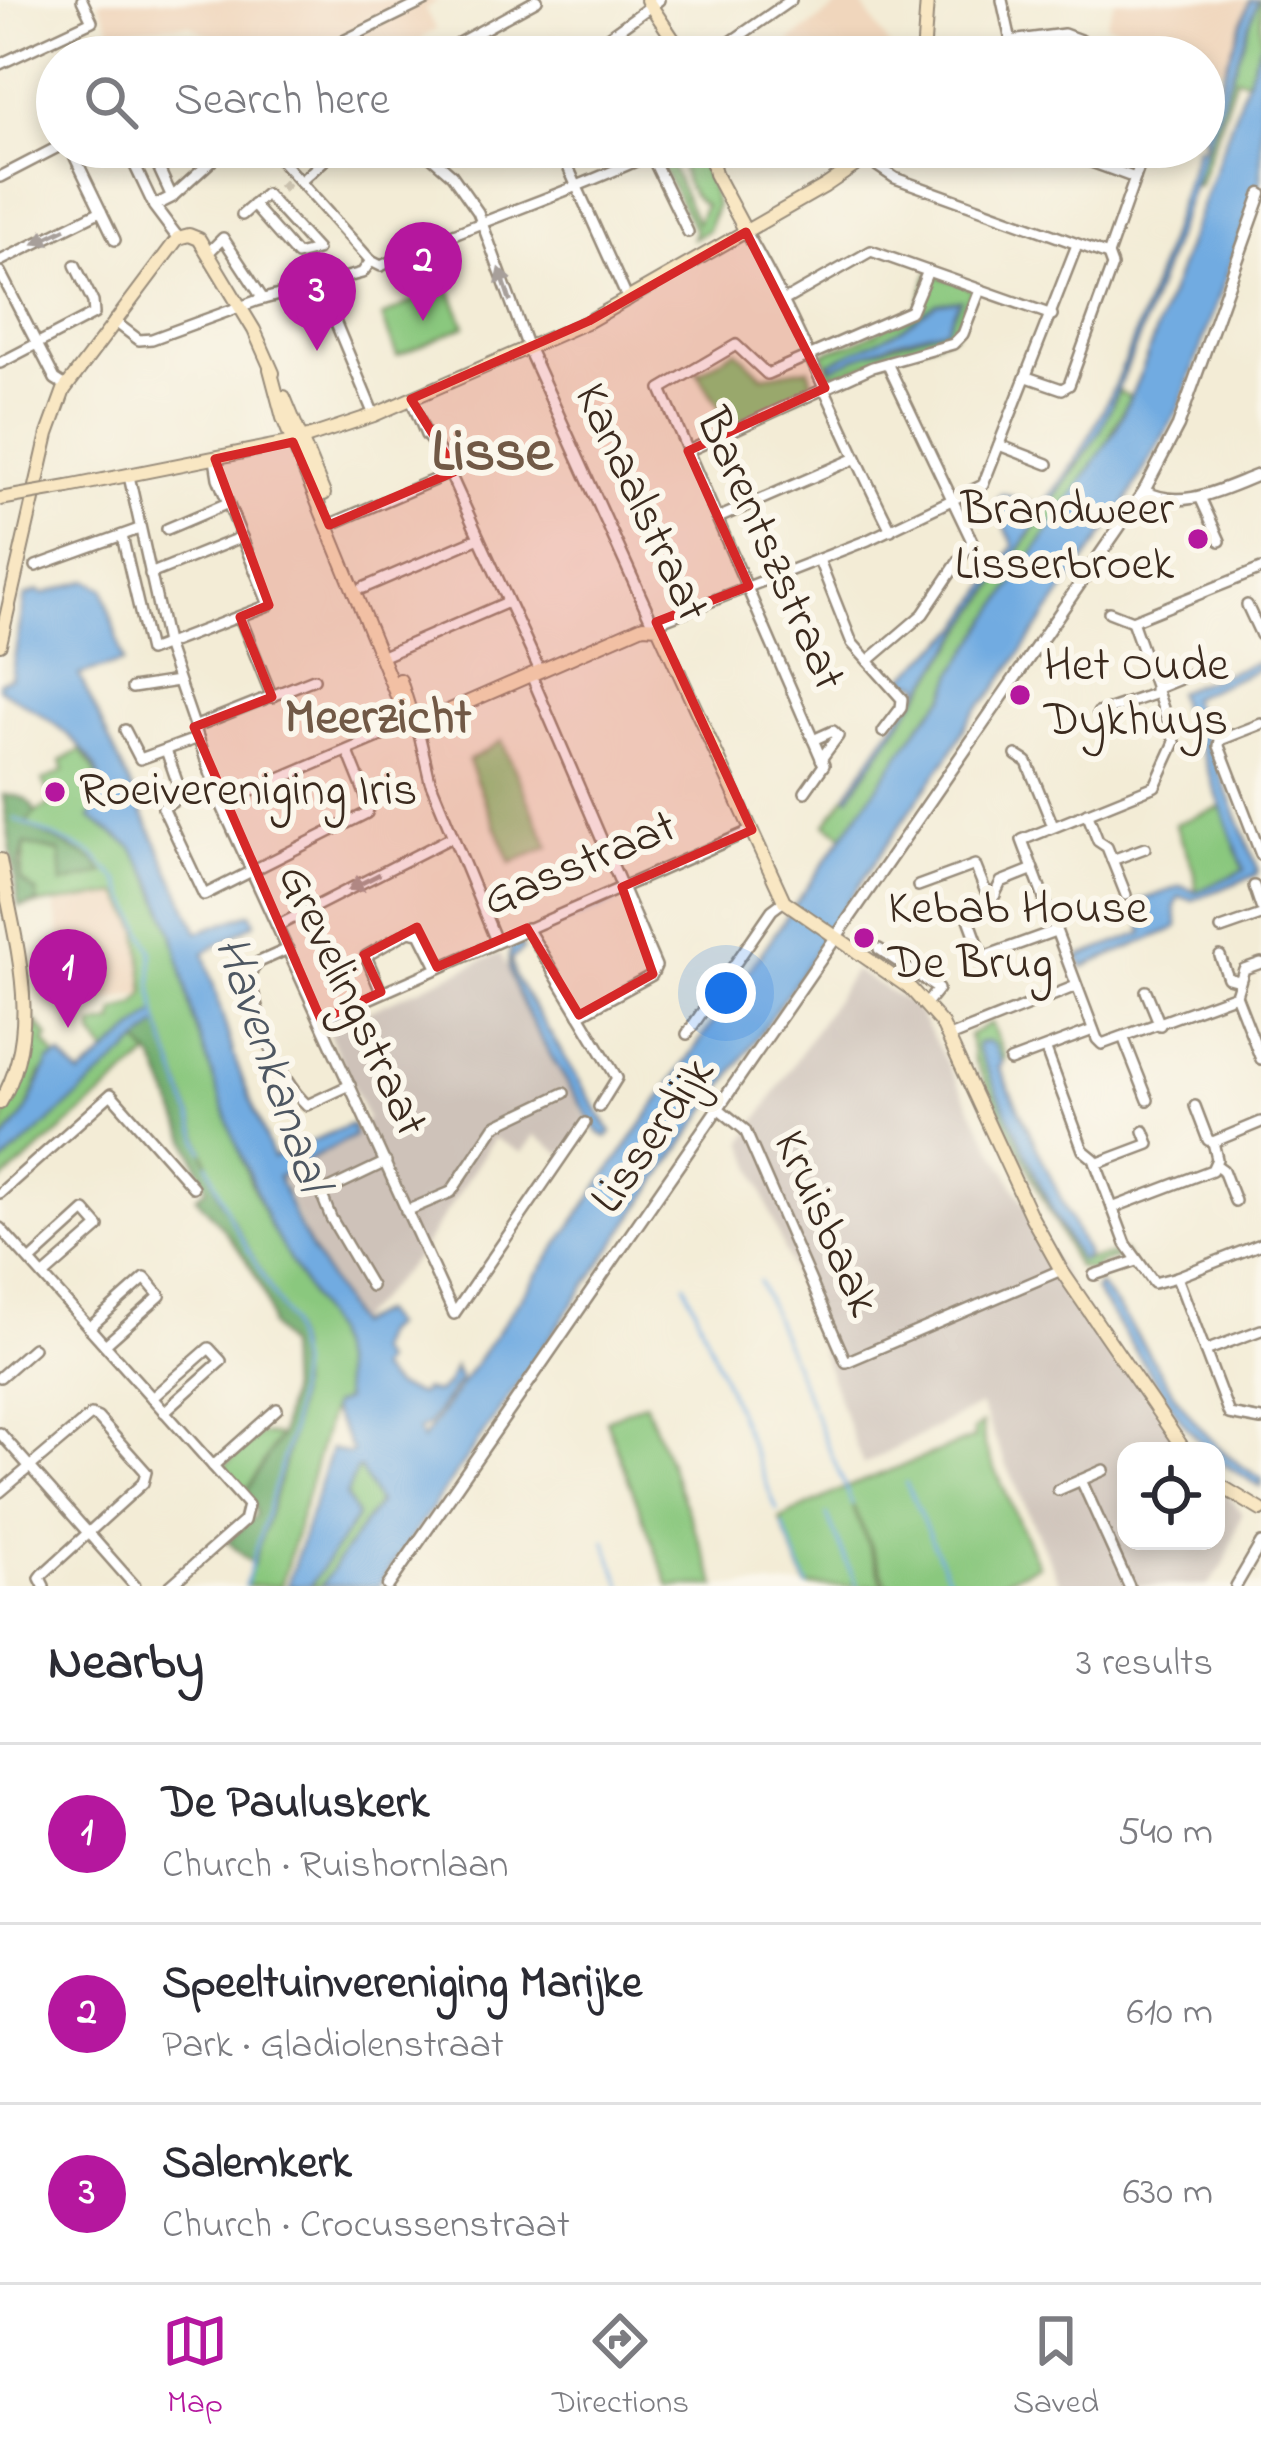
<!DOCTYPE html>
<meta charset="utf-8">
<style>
:root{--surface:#fff;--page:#f7f7f7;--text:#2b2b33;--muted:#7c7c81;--line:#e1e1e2;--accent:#b5179e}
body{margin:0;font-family:"Indie Flower",sans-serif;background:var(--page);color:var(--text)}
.controls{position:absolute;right:36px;bottom:36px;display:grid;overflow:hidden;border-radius:24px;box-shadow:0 6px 18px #0003}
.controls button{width:108px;height:108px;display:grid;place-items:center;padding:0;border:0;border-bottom:3px solid var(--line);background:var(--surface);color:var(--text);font:60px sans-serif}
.you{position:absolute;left:726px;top:993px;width:42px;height:42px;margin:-30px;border:9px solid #fff;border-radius:50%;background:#1a73e8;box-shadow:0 0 0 18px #1a73e833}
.badge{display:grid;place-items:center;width:78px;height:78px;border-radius:50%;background:var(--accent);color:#fff;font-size:39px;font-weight:700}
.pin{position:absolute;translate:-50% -99px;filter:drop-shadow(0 3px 6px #0008)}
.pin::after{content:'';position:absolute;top:63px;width:42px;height:36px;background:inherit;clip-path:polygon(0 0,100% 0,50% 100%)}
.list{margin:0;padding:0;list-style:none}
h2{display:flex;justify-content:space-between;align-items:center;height:156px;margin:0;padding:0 48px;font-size:51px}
h2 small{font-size:39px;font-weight:400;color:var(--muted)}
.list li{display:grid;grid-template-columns:78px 1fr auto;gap:36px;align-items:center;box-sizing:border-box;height:180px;padding:0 48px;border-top:3px solid var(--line)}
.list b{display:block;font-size:45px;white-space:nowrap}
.list p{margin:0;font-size:39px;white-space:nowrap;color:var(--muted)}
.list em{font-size:39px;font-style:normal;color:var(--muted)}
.icon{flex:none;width:66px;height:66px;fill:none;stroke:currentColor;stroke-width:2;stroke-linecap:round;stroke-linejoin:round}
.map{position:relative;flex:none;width:1261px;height:1586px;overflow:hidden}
.search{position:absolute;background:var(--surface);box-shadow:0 6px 18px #0003;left:36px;right:36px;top:36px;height:132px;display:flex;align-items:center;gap:30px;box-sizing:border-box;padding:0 42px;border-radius:66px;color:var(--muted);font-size:45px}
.sheet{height:696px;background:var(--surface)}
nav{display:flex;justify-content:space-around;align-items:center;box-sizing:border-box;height:168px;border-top:3px solid var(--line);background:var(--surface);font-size:33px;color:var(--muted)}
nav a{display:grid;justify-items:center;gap:6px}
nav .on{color:var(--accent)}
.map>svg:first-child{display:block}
.built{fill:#f0d6bc}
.industrial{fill:#cec2b9}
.green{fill:#8ac87e;stroke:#62794e;stroke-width:3;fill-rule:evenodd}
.forest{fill:#6fac6d;stroke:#556b46;stroke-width:3}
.water{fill:#71abe1;stroke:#566a80;stroke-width:3}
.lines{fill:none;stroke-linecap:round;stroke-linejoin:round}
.stream{stroke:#71abe1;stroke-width:3}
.minor-tunnel{stroke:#cec5b1;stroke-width:9;stroke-dasharray:9 4.5;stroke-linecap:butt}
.minor-casing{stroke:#978b7a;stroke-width:14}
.tertiary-casing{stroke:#978b7a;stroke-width:15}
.secondary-casing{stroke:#978b7a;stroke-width:16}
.minor{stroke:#fff;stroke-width:9}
.tertiary{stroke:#fff;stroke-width:10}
.secondary{stroke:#f9e7c3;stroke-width:12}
.secondary-bridge-casing{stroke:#978b7a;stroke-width:16;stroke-linecap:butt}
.secondary-bridge{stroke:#f9e7c3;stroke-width:12}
.oneway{fill:#a79f9a}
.marked{fill:#d62828;fill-opacity:0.2;stroke:#d62828;stroke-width:9;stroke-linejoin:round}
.poi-dot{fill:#b5179e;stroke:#fbf7ec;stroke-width:4.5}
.labels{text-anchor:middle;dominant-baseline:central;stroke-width:12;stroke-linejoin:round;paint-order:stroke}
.street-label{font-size:48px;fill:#3b2a1e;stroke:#fbf7ec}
.poi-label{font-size:48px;fill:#3b2a1e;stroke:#fbf7ec;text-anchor:start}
.neighbourhood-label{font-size:51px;font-weight:bold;fill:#715946;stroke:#fbf7ec}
.water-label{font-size:51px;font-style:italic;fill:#4e5762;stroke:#fbf7ec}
.district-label{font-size:60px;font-weight:bold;fill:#715946;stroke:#fbf7ec}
</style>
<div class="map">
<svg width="1261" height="1586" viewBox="0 0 1261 1586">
<rect width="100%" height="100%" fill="#fbf7ec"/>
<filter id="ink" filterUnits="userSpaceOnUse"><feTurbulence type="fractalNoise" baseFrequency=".00833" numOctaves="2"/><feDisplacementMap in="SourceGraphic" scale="24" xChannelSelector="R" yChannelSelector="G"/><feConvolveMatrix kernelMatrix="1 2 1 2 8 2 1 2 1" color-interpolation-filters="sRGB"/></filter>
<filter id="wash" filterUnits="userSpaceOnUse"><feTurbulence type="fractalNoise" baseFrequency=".004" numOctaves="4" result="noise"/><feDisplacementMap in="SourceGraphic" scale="48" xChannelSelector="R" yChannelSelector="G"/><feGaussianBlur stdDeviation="2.7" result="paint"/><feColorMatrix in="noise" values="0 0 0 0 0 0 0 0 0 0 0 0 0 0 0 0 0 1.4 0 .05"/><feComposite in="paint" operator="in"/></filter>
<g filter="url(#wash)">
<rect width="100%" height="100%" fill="#f3ecd6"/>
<g class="built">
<polygon points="98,0 439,0 425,9 436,30 422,37 430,53 423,57 245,57 189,24 112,31"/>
<polygon points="859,0 897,57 800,57 790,41 845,1"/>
<polygon points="1115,0 1261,0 1244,77 1204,62 1204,57 1191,57 1106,24"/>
<polygon points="120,894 139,930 145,993 74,1007 55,905"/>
</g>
<g class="industrial">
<polygon points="500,953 593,1132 585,1126 563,1155 534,1135 522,1153 494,1138 418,1256 355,1323 311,1249 273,1158 368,1120 327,1029"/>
<polygon points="854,970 916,1007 1073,1294 1187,1451 1126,1451 1126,1541 1216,1541 1216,1484 1242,1513 1224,1565 1208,1586 1061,1586 980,1405 863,1465 744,1141"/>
</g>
<g class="green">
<polygon points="1258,0 1261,0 1261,41 1247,80 1236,77 1198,186 1187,182 1197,147 1204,147 1204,127 1235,44 1241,46"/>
<path d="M652 147H662L697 223 705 205C686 194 679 168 681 147H700L716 206 708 230 693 238 695 231Z"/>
<path d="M929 272 973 288 954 334 831 376 823 353 856 342 916 312ZM960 300 946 328 830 364 899 330 937 303Z"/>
<polygon points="442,286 450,290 465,326 397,356 382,317"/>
<polygon points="736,350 763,376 808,368 813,386 808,391 802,389 803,394 732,427 696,370 700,372"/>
<polygon points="1119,391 1130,397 1098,460 954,673 946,696 923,721 844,836 826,824 846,795 850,796 1089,450"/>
<polygon points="502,741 549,847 511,863 468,761"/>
<path d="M81 750C102 779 105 785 90 818L131 846 152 880 173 933 194 1021 249 1179 270 1226 331 1332 340 1365 344 1401 332 1405 281 1586H245L291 1431 298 1383 296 1349 289 1322 220 1198 156 1013 107 1054 93 1035V1026L114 1022 115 1012 135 1005 145 993 139 930 120 894 19 907 36 904V892L21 881 25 844 95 861 25 823 35 813 53 803 43 781 64 771 61 761Z"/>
<polygon points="1221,807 1244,870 1196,892 1195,873 1175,824"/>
<path d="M36 1022 49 1037 45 1042 56 1057 41 1074 25 1114 0 1145C0 1102 36 1070 36 1022Z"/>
<polygon points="991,1023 1006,1059 1001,1061 987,1041 1083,1260 1124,1252 1128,1259 1122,1256 1096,1265 1094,1271 1077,1267 974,1059 969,1035"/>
<polygon points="138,1042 150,1055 0,1183 0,1166"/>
<polygon points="645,1402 717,1586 669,1586 606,1420"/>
<polygon points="982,1424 984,1444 1038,1565 991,1586 888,1586 852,1504 884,1586 807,1586 780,1519 845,1488 974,1438 973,1430"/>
<polygon points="259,1434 280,1436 246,1492 223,1467"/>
<polygon points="361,1468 378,1503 321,1586 310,1586 357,1517 346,1496 356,1470"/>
</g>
<g class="forest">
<path d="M3 795C17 795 31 797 35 813L26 824 95 861 104 873 62 884 60 852 25 844 19 864 21 881 36 892 38 903 19 907Z"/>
<path d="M159 1023 220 1198 289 1322C314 1403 275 1487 253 1565L228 1541 256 1515 253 1502 246 1492 280 1436 288 1394 286 1347 270 1325C272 1284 223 1227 196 1197L207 1188 155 1061 138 1042Z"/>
</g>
<g class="water">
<path d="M1250 0H1258L1139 338 1101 430 849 797 846 795 910 700 918 693 921 684 901 680 960 628 1014 545 994 505 1002 494 1041 506C1118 422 1162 255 1197 147H1204V127Z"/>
<path d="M1261 41V179L1179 408 1125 504 989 698C967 713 962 737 947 758 897 830 846 901 800 975L378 1586H321L378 1503 360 1469 356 1470 346 1496 357 1517 310 1586H287L331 1449 349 1454 352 1451 331 1409 332 1405 344 1400 340 1365 331 1332 270 1226 232 1133 194 1021 173 933 152 880 131 846 90 818C94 810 100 800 101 791 103 748 31 707 0 689V682L11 677 25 596 38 591 43 594 87 580 104 589 123 662 79 675 198 932 251 913 255 923 204 953 236 1062 273 1158 352 1124 354 1136 278 1177 300 1229 355 1325 380 1312 391 1326 382 1333 375 1351 382 1362 377 1370 395 1387 420 1395 423 1390 436 1393 447 1384 454 1367 460 1379 428 1425 418 1430 422 1440 923 721 946 696 954 673 1115 431 1142 370Z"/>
<polygon points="960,300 946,328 894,342 832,368 830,363 836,360 899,330 937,303"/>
<polygon points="1257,662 1259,669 1190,698 1258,869 1256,875 1193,900 1179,897 1175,907 1178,926 1174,929 1083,967 1078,957 1143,933 1137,902 1181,886 1196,892 1244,870 1196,737 1189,735 1176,692"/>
<path d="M520 943 523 949 511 960 515 977 611 1132 607 1137 599 1133C571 1088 532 1031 513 982 508 970 507 957 512 945Z"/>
<polygon points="156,1012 159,1023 156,1027 0,1166 0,1145 25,1114 49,1061 61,1056 80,1076"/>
<polygon points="987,1041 994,1045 1003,1064 999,1067 1087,1254 1083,1260 1079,1260 1058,1223 977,1048 978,1043"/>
<path d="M1099 1285C1158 1351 1179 1432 1261 1478V1487L1220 1462 1216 1451H1208L1182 1421 1095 1290Z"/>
</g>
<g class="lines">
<g class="stream">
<polyline points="15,819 92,854 119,881 152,951 152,987 159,1023 203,1151"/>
<polyline points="546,930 615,901"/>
<polyline points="208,1164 230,1218 289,1322 298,1365 291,1431 245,1586"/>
<polyline points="759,1281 852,1504"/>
<polyline points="685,1284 777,1510"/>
<polyline points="906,1483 952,1586"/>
<polyline points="827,1515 857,1586"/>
<polyline points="783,1525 808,1586"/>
<polyline points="605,1540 622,1586"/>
</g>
</g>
</g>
<g filter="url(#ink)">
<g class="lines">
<polyline class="minor-tunnel" points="281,189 291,179"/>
<defs>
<g id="minor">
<polyline points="1002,0 1011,41 1002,57"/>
<polyline points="1011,41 1064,34 1126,57"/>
<polyline points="80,50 98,42 105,57"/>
<polyline points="326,57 335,45 427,0"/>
<polyline points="433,57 537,0"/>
<polyline points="580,57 659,0"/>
<polyline points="709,57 791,0"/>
<polyline points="0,64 92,21 82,0"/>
<polyline points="70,147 115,240"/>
<polyline points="126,147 154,206"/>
<polyline points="149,147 172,197 227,147"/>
<polyline points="269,147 371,261"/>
<polyline points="420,147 452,175 478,212 528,348"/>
<polyline points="559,147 628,300"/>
<polyline points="647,147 688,232"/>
<polyline points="1050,147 1135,178"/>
<polyline points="864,157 895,178 1108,255"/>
<polyline points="0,177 58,147"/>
<polyline points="300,182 328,157"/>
<polyline points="242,215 266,194 317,250 297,255 253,205"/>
<path d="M746 232C802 328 840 431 891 530"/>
<polyline points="208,253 223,238 263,299"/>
<polyline points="0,261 101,211"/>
<path d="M371 261 381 266C469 223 561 197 649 155"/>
<polyline points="0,272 55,379 66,386"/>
<polyline points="320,285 374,415"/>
<polyline points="785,300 871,251 1052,315"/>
<polyline points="114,321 139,340 152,339 256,301 362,273 371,261"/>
<polyline points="0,363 94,314 93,302 75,265"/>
<polyline points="1027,377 1062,389 1069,385 1112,266 1108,255 1146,147"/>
<polyline points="411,399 426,435 440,452 540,671"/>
<polyline points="999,445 1048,464"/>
<polyline points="688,451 872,367 953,344 963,334 980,290"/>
<polyline points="129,476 167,647 221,804 454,1314 585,1123"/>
<polyline points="1200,497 1220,541"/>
<polyline points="718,518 854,459"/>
<polyline points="329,525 450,473"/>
<polyline points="167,529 228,503"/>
<polyline points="122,536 149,651 269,605 218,478 215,459"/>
<polyline points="819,560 852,643 902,699 901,708 883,732"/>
<polyline points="36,566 139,529"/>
<polyline points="150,574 242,537"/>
<polyline points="363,588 479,538"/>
<polyline points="1247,605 1261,635"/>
<polyline points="1109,612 1132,621 1261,569"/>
<polyline points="240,617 272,697"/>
<polyline points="1132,621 1175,742 1155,786 1022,840 1097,1039 1102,1044 1236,995 1244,969 1261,963"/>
<polyline points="653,624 868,540 983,485 1077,245"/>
<polyline points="383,656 508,602"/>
<polyline points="868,661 923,614 972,541 887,363"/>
<polyline points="531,675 656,966 652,975 579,1015"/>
<polyline points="132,688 178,681"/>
<polyline points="1155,689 1192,674"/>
<polyline points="1098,713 1157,693"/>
<polyline points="1261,724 1220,740 1219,746 1261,855"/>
<polyline points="194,727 314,679"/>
<polyline points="125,730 140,759 198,738"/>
<polyline points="813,740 833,731 838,736 821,759"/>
<polyline points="166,750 182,796 163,808 204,895 367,813 369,804 348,752"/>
<polyline points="1016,755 1027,762 1053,826"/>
<polyline points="805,792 824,765 661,389 736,345 767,374 911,311 928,271"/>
<polyline points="221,804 416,721 430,781 496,941"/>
<polyline points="1087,813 1098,841 1107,847 1126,895"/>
<polyline points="1112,860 1145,848"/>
<polyline points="1031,870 1001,882 988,908 968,916 983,957 1055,931"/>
<polyline points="918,886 975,865 985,890 995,895"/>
<polyline points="1254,886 1261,907"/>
<polyline points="277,926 452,837"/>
<polyline points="527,928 617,1078 599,1107"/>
<polyline points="1221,929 1261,915"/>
<path d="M288 949 259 962 249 974C259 1018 273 1073 307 1105L350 1085"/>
<polyline points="879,949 938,989 926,1004"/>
<polyline points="1220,956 1228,978 1239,981"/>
<polyline points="1146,991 1160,1025"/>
<polyline points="381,992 366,956 409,931 420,933 437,967"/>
<polyline points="1236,995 1261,1059"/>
<polyline points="321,1020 752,830"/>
<polyline points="687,1034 772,910 784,901"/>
<polyline points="949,1037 1076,986"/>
<polyline points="1124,1039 1148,1100"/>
<polyline points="1046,1050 1083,1150 1094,1159 1126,1244 1154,1283 1177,1277 1229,1414 1261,1420"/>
<polyline points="1010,1061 1093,1030"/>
<polyline points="1195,1106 1208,1140 1213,1142"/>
<polyline points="718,1108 745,1130 846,1362 1061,1270"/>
<polyline points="1096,1164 1149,1144 1144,1131"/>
<polyline points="1216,1165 1223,1170 1235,1201"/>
<polyline points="0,1193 111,1094 193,1187"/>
<polyline points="1112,1208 1212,1170 1217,1159 1213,1142 1261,1122"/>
<polyline points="406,1211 451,1192 495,1126 564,1093"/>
<polyline points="0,1228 248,1505 244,1521 170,1586"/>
<polyline points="30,1261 85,1211 99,1227 43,1276"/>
<polyline points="1094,1275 1136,1261"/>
<polyline points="1177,1277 1261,1244"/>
<polyline points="371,1286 331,1218 321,1193 386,1162"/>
<polyline points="89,1328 145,1278 160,1296 105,1345"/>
<polyline points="1205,1351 1261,1330"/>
<polyline points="0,1377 33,1348"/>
<polyline points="152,1398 209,1348 221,1361 164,1412"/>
<polyline points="0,1433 135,1586"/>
<polyline points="213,1466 277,1409"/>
<polyline points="1081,1480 1129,1586"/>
<polyline points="1058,1490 1104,1470"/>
<polyline points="0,1492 91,1415 98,1418 146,1472 143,1483 43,1574 40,1578 44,1586"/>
<polyline points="1236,1586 1261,1543"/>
</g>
<g id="tertiary">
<polyline points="172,197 154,206 178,238"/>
<polyline points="528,348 653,624"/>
<path d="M1144 491C1183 512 1223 488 1261 474"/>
<polyline points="388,1586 1144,491 1178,426 1261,194"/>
</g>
<g id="secondary">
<polyline points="647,0 685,57"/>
<polyline points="923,57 927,0"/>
<polyline points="709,147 715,174 746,232"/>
<polyline points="270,369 283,418 405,716 425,721 643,626 658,627 784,901 911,989 942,1024 1031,1216 1061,1270 1185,1451"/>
<polyline points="284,397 324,494"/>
<polyline points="68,487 293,442 374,415 589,321 825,186 853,167 873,147"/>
<polyline points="0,644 48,434 64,390 178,238 189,235 199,239 254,330 273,373"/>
<polyline points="400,680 412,718"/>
<path d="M0 860C14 940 45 1028 0 1103"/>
<polyline points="1216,1483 1261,1510"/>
</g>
</defs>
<use href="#minor" class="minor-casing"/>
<use href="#tertiary" class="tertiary-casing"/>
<use href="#secondary" class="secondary-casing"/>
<use href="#minor" class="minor"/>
<use href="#tertiary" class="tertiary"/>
<use href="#secondary" class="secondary"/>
<defs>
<polyline id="secondary-bridge" points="0,499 68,487"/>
</defs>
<use href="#secondary-bridge" class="secondary-bridge-casing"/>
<use href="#secondary-bridge" class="secondary-bridge"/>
</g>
<defs><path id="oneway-solid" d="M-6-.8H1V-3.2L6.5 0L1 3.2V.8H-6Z" transform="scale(3)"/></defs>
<g class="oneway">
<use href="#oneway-solid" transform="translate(50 236) rotate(154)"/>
<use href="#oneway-solid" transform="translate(505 285) rotate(-108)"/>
<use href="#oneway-solid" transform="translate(364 882) rotate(153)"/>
</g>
</g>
<path class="marked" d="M746 232 825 388 688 451 749 586 656 622 752 830 622 887 653 974 579 1015 527 928 437 967 417 927 364 955 381 992 321 1020 194 727 272 697 240 617 269 605 215 459 293 442 329 525 456 471 411 399 589 321Z"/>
<g class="poi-dot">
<circle cx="1198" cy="539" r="12"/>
<circle cx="1020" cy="695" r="12"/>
<circle cx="55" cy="792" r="12"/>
<circle cx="864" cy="938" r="12"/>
</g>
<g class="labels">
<g class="street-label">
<text transform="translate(640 503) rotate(65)">Kanaalstraat</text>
<text transform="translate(769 550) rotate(66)">Barentszstraat</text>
<text transform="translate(580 865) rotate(-23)">Gasstraat</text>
<text transform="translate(351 1001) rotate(65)">Grevelingstraat</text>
<text transform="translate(654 1136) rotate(-55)">Lisserdijk</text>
<text transform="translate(825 1224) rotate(66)">Kruisbaak</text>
</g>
<g class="poi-label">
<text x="1174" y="511" text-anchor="end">Brandweer<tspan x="1174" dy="55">Lisserbroek</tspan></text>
<text x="1044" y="667">Het Oude<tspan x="1044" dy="55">Dykhuys</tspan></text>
<text x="79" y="792">Roeivereniging Iris</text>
<text x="888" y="910">Kebab House<tspan x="888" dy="55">De Brug</tspan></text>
</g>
<g class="neighbourhood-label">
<text x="378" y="719">Meerzicht</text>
</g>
<g class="water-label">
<text transform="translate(270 1064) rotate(71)">Havenkanaal</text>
</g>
<g class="district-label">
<text x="492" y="454">Lisse</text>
</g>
</g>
</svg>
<div class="controls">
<button><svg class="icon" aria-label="locate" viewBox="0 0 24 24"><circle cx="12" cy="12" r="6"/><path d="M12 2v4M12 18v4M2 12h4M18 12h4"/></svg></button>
</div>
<div class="you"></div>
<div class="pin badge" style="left:68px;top:1028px">1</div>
<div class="pin badge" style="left:423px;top:321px">2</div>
<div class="pin badge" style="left:317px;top:351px">3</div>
<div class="search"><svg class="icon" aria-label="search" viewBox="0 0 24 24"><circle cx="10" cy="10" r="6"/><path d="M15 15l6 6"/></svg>Search here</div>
</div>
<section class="sheet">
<h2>Nearby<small>3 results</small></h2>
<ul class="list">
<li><span class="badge">1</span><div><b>De Pauluskerk</b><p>Church · Ruishornlaan</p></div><em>540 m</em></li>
<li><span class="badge">2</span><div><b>Speeltuinvereniging Marijke</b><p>Park · Gladiolenstraat</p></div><em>610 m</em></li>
<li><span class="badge">3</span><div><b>Salemkerk</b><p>Church · Crocussenstraat</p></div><em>630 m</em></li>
</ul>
</section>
<nav>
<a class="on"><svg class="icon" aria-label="map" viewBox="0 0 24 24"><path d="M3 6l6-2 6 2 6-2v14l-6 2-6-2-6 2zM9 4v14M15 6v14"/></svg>Map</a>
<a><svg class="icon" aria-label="directions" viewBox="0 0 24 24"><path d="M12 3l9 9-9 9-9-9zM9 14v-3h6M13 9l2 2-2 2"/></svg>Directions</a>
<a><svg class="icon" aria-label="saved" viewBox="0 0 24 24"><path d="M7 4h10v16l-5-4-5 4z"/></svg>Saved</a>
</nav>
